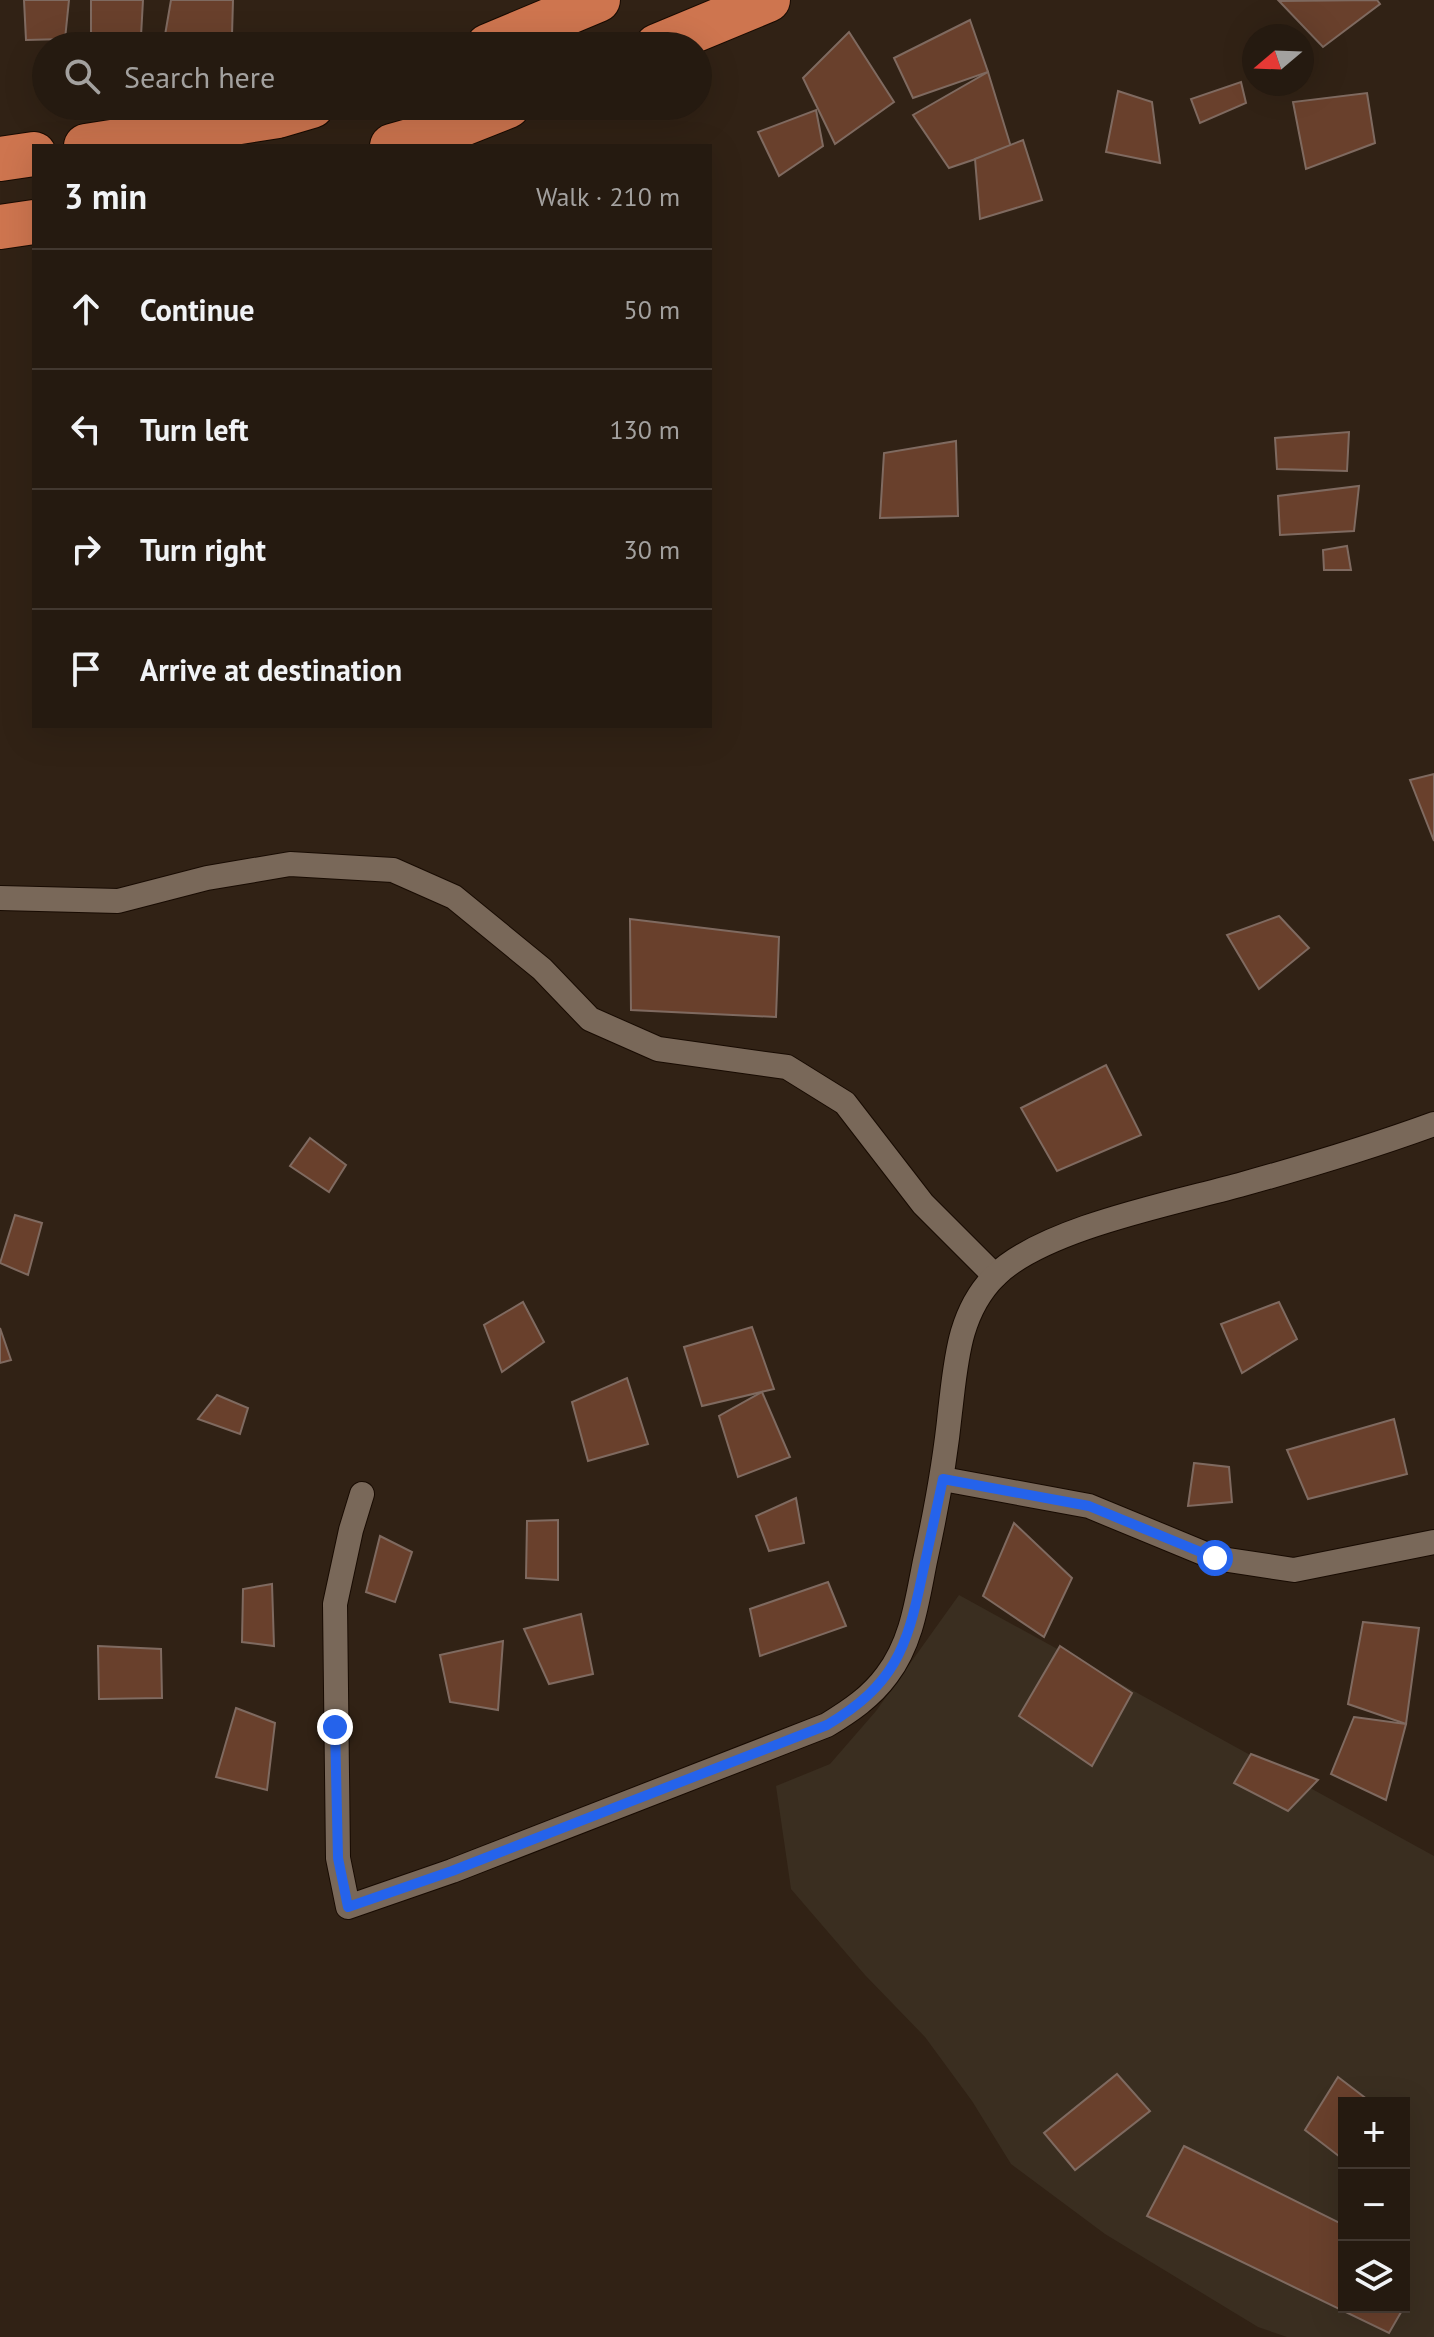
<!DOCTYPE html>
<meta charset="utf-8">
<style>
:root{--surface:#251a10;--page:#2d2319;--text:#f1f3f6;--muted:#a3a19f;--line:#423830}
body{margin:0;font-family:"PT Sans",sans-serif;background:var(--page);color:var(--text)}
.controls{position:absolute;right:24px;bottom:24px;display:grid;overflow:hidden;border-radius:0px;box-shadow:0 8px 32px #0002}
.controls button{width:72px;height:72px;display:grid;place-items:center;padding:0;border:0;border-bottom:2px solid var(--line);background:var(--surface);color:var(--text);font:40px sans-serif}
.compass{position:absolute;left:1242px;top:24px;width:72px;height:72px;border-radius:50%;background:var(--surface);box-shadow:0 8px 32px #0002;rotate:251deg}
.stop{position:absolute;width:24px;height:24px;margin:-18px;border:6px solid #2563eb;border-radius:50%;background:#fff}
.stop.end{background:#2563eb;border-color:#fff;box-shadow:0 2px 8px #0008}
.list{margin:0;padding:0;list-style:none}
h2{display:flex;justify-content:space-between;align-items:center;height:104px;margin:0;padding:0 32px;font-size:34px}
h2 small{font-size:26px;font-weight:400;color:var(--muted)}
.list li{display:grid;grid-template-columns:52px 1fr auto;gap:24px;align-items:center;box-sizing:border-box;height:120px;padding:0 32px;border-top:2px solid var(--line)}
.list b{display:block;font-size:30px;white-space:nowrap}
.list em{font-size:26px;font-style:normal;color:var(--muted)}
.icon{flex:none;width:44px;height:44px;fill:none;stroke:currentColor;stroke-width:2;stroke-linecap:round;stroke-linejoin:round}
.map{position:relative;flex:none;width:1434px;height:2337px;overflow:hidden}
.search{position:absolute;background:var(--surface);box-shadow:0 8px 32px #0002;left:32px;top:32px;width:680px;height:88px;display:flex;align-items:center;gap:20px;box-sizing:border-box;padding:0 28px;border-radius:44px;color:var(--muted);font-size:30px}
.panel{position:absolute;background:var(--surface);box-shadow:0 8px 32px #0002;left:32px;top:144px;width:680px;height:584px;border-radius:0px}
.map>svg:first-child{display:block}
.industrial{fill:#3a2e20;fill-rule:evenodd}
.building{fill:#69402c;stroke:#7f6a60;stroke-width:2}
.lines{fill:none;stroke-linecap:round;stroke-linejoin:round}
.lane-casing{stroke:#180b02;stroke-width:26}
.highway-casing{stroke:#180b02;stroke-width:46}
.lane{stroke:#796859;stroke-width:24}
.highway{stroke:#ce754f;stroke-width:44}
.route{stroke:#2563eb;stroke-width:10}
</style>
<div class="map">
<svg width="1434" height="2337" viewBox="0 0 1434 2337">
<rect width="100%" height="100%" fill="#312215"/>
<path class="industrial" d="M959 1595 1434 1856V2337H1287L1258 2327 1105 2234 1011 2164 972 2101 925 2037 865 1975 791 1889 776 1786 830 1764 876 1711ZM1344 2103H1404V2307H1344Z"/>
<g class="building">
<polygon points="24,0 69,0 65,39 26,40"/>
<polygon points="91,0 143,0 141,36 91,39"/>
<polygon points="171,0 233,0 232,35 165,35"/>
<polygon points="1377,0 1380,4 1323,47 1279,1"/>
<polygon points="970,20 988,72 913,98 894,58"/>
<polygon points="849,32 894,102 835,144 803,78"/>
<polygon points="988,72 1011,147 949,168 913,115"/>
<polygon points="1241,82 1246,103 1200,123 1191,99"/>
<polygon points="1118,91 1152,102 1160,163 1106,152"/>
<polygon points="1367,93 1375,143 1306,169 1293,102"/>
<polygon points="816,110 823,146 779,176 758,132"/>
<polygon points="1023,140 1042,200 980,219 975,159"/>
<polygon points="1349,432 1347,471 1277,469 1275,438"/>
<polygon points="956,441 958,516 880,518 884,453"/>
<polygon points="1359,486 1354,531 1280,535 1278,496"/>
<polygon points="1347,546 1351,570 1324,570 1323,550"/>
<polygon points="1434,774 1434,841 1410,780"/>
<polygon points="1279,916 1309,948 1259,989 1227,935"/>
<polygon points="630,919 779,937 776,1017 631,1010"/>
<polygon points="1106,1065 1141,1135 1057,1171 1021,1108"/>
<polygon points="310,1138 346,1165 329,1192 290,1166"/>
<polygon points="15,1215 42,1223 28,1275 0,1263"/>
<polygon points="523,1302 544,1342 502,1372 484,1325"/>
<polygon points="1279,1302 1297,1339 1242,1373 1221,1324"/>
<polygon points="752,1327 774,1389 702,1406 684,1347"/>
<polygon points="0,1328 11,1360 0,1363"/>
<polygon points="627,1378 648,1444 588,1461 572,1402"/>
<polygon points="762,1392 790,1457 738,1477 719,1416"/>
<polygon points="217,1395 248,1408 240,1434 198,1419"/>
<polygon points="1394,1419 1407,1474 1308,1499 1287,1450"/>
<polygon points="1194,1463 1229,1467 1232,1502 1188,1506"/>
<polygon points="796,1498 804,1543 769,1551 756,1516"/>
<polygon points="558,1520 558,1580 526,1578 527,1521"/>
<polygon points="1014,1523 1072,1578 1044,1637 983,1596"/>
<polygon points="380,1536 412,1552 395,1602 366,1592"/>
<polygon points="828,1582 846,1626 760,1656 750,1609"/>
<polygon points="272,1584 274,1646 242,1642 243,1589"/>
<polygon points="581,1614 593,1674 549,1684 524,1629"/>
<polygon points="1363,1622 1419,1628 1406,1724 1348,1704"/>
<polygon points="503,1641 498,1710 450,1702 440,1655"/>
<polygon points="98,1646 161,1649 162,1698 99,1699"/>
<polygon points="1060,1646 1132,1693 1092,1766 1019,1716"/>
<polygon points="236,1708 275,1723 267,1790 216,1777"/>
<polygon points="1354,1717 1406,1724 1386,1800 1331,1774"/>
<polygon points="1251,1754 1318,1780 1288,1811 1234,1783"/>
<polygon points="1117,2074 1150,2111 1075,2170 1044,2133"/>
<polygon points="1338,2077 1372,2103 1344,2103 1344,2160 1305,2130"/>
<polygon points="1184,2146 1344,2225 1344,2307 1404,2307 1389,2333 1147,2216"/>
</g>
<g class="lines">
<defs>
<g id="lane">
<polyline points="0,898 118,901 207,878 290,864 393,870 454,897 542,969 590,1019 658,1049 787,1067 845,1103 923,1204 995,1276"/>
<polyline points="943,1479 1089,1506 1215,1558 1294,1570 1434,1542"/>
<path d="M362 1494 351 1530 335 1604 338 1858 348 1907 452 1871 827 1725C850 1711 871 1697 887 1675 912 1642 917 1601 925 1561 936 1511 945 1462 950 1412 956 1363 958 1313 995 1276 1043 1228 1175 1203 1243 1184 1308 1166 1371 1147 1434 1124"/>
</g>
<g id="highway">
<polyline points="488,46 598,0"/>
<polyline points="657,46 768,0"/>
<polyline points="86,146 278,116 312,106"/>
<polyline points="392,146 445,131 508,106"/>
<polyline points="0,159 34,154"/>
<polyline points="0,227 34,222"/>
</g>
</defs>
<use href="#lane" class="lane-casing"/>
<use href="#highway" class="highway-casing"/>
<use href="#lane" class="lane"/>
<use href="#highway" class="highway"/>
</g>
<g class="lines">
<path class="route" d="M335 1727 338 1858 348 1907 452 1871 827 1725C894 1685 907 1649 922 1576 929 1544 936 1511 943 1479L1089 1506 1215 1558"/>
</g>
</svg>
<div class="controls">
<button>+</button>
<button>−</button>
<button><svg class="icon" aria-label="layers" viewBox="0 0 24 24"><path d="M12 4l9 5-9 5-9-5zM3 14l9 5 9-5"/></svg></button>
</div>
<svg class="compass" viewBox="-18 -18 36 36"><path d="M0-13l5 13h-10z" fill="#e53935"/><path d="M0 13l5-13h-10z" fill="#a3a19f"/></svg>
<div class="stop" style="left:1215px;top:1558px"></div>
<div class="stop end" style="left:335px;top:1727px"></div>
<div class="search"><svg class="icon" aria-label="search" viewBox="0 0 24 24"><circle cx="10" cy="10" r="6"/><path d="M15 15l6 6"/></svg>Search here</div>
<section class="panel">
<h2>3 min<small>Walk · 210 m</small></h2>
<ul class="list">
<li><svg class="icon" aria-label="ahead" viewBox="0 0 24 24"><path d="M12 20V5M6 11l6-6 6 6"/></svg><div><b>Continue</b></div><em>50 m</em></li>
<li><svg class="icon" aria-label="left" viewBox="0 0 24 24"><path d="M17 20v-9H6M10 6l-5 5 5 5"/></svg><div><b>Turn left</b></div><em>130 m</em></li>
<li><svg class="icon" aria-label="right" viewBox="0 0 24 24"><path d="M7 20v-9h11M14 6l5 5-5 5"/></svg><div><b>Turn right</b></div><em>30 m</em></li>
<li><svg class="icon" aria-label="arrive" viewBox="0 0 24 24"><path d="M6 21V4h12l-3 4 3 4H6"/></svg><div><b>Arrive at destination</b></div></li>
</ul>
</section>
</div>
